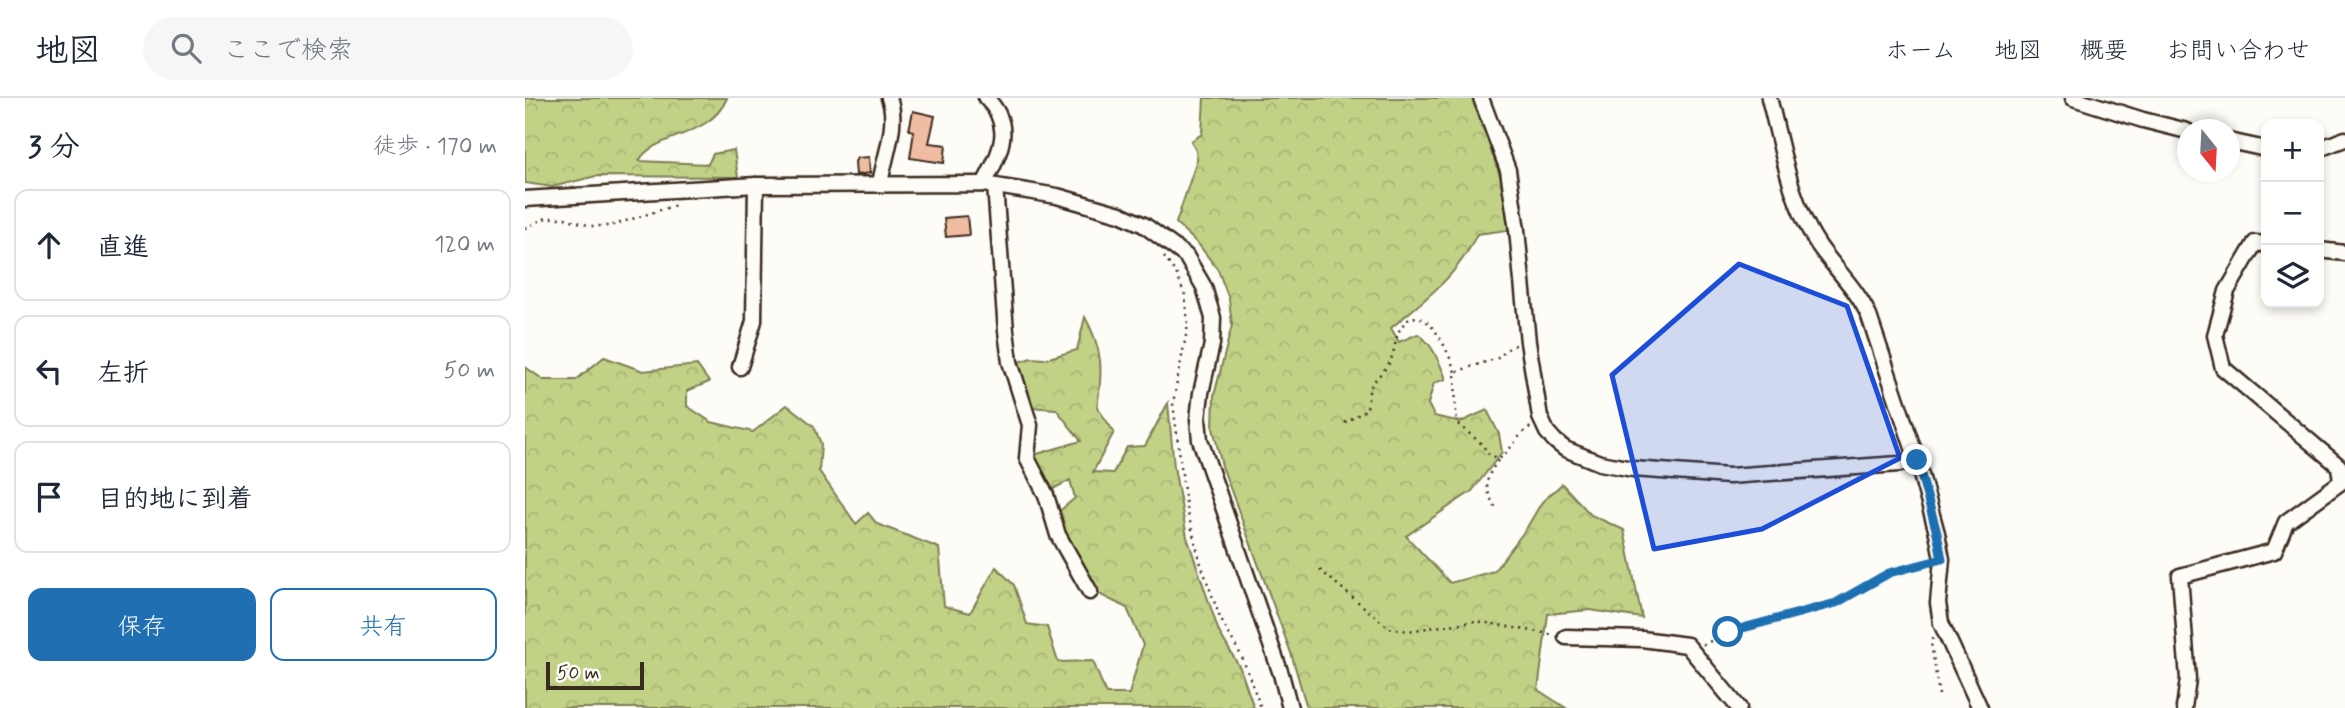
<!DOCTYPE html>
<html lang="ja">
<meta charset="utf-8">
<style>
:root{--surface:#fff;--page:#f6f6f7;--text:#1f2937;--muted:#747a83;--line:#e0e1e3;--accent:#1f6fb2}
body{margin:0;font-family:Mynerve,"Klee One",sans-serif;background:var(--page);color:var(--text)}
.controls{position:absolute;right:21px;top:21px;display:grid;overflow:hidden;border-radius:14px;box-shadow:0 4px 10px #0003}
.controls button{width:63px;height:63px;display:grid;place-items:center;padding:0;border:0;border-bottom:2px solid var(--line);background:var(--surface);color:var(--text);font:35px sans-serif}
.compass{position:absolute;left:1652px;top:21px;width:63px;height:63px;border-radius:50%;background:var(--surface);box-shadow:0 4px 10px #0003;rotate:162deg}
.scale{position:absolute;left:21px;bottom:18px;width:98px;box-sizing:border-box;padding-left:7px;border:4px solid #3b2a1e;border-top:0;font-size:19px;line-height:24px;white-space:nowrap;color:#3b2a1e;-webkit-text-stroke:5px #fdfcf7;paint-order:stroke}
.stop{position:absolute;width:21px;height:21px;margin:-16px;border:5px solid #1f6fb2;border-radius:50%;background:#fff}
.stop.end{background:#1f6fb2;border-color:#fff;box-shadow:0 2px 7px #0008}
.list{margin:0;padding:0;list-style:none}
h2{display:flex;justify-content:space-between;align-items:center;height:91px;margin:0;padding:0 28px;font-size:30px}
h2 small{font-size:23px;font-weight:400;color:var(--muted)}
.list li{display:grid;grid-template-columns:46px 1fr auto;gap:21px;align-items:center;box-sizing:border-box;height:112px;margin:0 14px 14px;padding:0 14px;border:2px solid var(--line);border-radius:14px}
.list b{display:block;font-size:26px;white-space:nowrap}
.list em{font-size:23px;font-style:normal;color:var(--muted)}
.actions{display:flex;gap:14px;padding:21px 28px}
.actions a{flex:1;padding:16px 0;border:2px solid var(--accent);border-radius:14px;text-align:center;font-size:24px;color:var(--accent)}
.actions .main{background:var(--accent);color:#fff}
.icon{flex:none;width:38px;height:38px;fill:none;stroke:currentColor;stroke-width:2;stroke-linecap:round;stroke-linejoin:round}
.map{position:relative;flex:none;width:1820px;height:610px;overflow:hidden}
header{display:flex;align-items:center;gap:42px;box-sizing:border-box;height:98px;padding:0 35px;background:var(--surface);border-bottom:2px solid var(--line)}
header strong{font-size:33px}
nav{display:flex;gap:38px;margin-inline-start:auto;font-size:24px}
.search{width:490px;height:63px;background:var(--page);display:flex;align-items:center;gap:18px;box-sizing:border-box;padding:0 24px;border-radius:38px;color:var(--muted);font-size:26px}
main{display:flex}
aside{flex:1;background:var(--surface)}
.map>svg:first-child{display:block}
.forest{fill:url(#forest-crowns);stroke:#7e7e52;stroke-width:2}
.building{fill:#f0bca2;stroke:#3b2a1e;stroke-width:2}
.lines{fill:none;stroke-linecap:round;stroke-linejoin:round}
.minor-casing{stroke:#3b2a1e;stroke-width:19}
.path{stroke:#3b2a1e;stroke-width:2.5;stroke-dasharray:2 5;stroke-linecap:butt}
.minor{stroke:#fdfcf7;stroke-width:14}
.route{stroke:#1f6fb2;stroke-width:9}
.marked{fill:#1d4ed8;fill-opacity:0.2;stroke:#1d4ed8;stroke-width:5;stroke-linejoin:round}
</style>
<header>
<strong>地図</strong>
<div class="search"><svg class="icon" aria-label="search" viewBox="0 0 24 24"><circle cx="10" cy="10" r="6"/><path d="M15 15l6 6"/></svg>ここで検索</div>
<nav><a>ホーム</a><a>地図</a><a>概要</a><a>お問い合わせ</a></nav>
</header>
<main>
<aside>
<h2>3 分<small>徒歩 · 170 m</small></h2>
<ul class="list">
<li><svg class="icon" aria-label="ahead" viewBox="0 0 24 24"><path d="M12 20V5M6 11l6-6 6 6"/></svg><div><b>直進</b></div><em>120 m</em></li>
<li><svg class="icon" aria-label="left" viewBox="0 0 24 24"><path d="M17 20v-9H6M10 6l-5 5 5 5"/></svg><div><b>左折</b></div><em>50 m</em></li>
<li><svg class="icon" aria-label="arrive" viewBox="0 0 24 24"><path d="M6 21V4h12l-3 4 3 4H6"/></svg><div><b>目的地に到着</b></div></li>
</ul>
<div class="actions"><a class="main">保存</a><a>共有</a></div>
</aside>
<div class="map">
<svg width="1820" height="610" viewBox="0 0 1820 610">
<defs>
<pattern id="forest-crowns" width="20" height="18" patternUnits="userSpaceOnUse" patternTransform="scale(1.75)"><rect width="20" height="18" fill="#c1d287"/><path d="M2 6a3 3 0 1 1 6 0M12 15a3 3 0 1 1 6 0" fill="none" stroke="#a7b474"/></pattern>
</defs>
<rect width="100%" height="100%" fill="#fdfcf7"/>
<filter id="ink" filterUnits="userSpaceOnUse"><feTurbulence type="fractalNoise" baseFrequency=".0143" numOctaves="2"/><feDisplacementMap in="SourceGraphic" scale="14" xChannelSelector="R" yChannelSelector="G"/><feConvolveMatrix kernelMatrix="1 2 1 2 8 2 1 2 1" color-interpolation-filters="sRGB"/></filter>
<g filter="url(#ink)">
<g class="forest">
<path d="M0 0H202C185 41 129 35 114 63L183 66 188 56 209 52 213 79 71 78 27 89 0 85Z"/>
<path d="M679 0H948L979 89 983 132 952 136C931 180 902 199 866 230L874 244 893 236C908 246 914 264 921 281L909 285 903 306 909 318 936 324 962 312 974 336 977 354 947 393 881 438 925 485 969 473 1001 431 1017 404 1037 386 1066 417 1099 432 1117 520 1065 512 1023 516 1013 592 1041 610H782L766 555 697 368 688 330 689 298 707 227 704 201 693 172 674 147 651 125 672 62 671 53 666 43 677 36Z"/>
<path d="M560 219C578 252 578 272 572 309L589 334 568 374 588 375 602 349 620 348 643 305 649 369 662 439 694 534 715 570 729 610H0V269L19 282H51L79 259 118 273 172 267 184 284 162 293V308L186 324 228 334 262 307 289 328 296 346 294 373 331 426 343 415 352 426 414 450 419 508 445 515 471 469 489 487 502 526 522 529 533 564 568 563 581 596H604L618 547 602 510 570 494 530 417 550 400 545 382 524 393 509 357 556 343 531 311 504 309 491 265 506 260 520 261 552 252Z"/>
</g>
<g class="building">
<polygon points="388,13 410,18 404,45 421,47 419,65 385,60 389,33 384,32"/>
<polygon points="344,59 345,75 331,77 330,64 332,60"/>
<polygon points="442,118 444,137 421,139 419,120"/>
</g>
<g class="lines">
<defs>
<g id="minor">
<polyline points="956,0 983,72 992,132 1003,244 1015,319 1022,334 1030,343 1040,351 1075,365 1108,371 1204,378 1374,366 1392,362"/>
<path d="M1244 0C1257 49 1265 105 1294 148 1311 172 1332 191 1344 218L1392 362 1412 435 1417 461 1413 505 1416 525 1455 610"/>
<polyline points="1548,0 1618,22 1662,33"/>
<polyline points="1704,43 1741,51"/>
<polyline points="1794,51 1820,41"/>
<path d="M355 86C359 59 374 26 364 0"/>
<path d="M459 86C475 55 490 28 461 0"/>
<polyline points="470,88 481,233 485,264 505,327 502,360 521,397 533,437 565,494"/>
<polyline points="0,101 231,87 459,86 532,98 595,116 619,127 661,158 679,189 688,220 687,246 676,295 673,321 675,342 756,576 765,610"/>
<polyline points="1794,152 1820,155"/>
<polyline points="215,269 229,223 231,87"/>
<polyline points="1041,539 1117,541 1162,547 1214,610"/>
<polyline points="1659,610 1663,581 1655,478 1749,453 1761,424 1816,384 1814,368 1698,270 1690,237 1702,193 1730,145 1741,146"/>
</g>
</defs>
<use href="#minor" class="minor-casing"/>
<g class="path">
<polyline points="0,130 21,120 40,120 66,128 85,128 154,106"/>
<polyline points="639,159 651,175 660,197 663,227 648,305 661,408 675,463 695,520 717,559 736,610"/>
<path d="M990 247 985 249 973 260 930 274 931 318 934 327 958 347 962 355 974 361C988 351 991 337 1006 329"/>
<path d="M820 325 842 311C843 305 843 296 845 290 849 281 860 273 865 264 870 253 870 237 877 228 900 197 925 257 930 274"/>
<path d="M970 409C958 387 960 381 974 361"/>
<polyline points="795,472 864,530 883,533 951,523 1030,537"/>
<polyline points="1408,540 1406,545 1414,597"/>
<polyline points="1178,547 1203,534 1311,505 1364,475 1403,465"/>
</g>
<use href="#minor" class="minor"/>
</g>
</g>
<g class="lines" filter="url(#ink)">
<polyline class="route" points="1203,534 1311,505 1364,475 1417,461 1412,435 1392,362"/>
</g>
<path class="marked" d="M1214 166 1322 208 1375 360 1237 431 1129 451 1087 277Z"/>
</svg>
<div class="controls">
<button>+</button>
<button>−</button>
<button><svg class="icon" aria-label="layers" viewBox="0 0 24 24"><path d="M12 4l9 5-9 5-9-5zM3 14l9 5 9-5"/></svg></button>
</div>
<svg class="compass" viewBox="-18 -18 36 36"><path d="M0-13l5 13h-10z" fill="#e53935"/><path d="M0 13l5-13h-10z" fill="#747a83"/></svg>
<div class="scale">50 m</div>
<div class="stop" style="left:1203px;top:534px"></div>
<div class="stop end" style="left:1392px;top:362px"></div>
</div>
</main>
